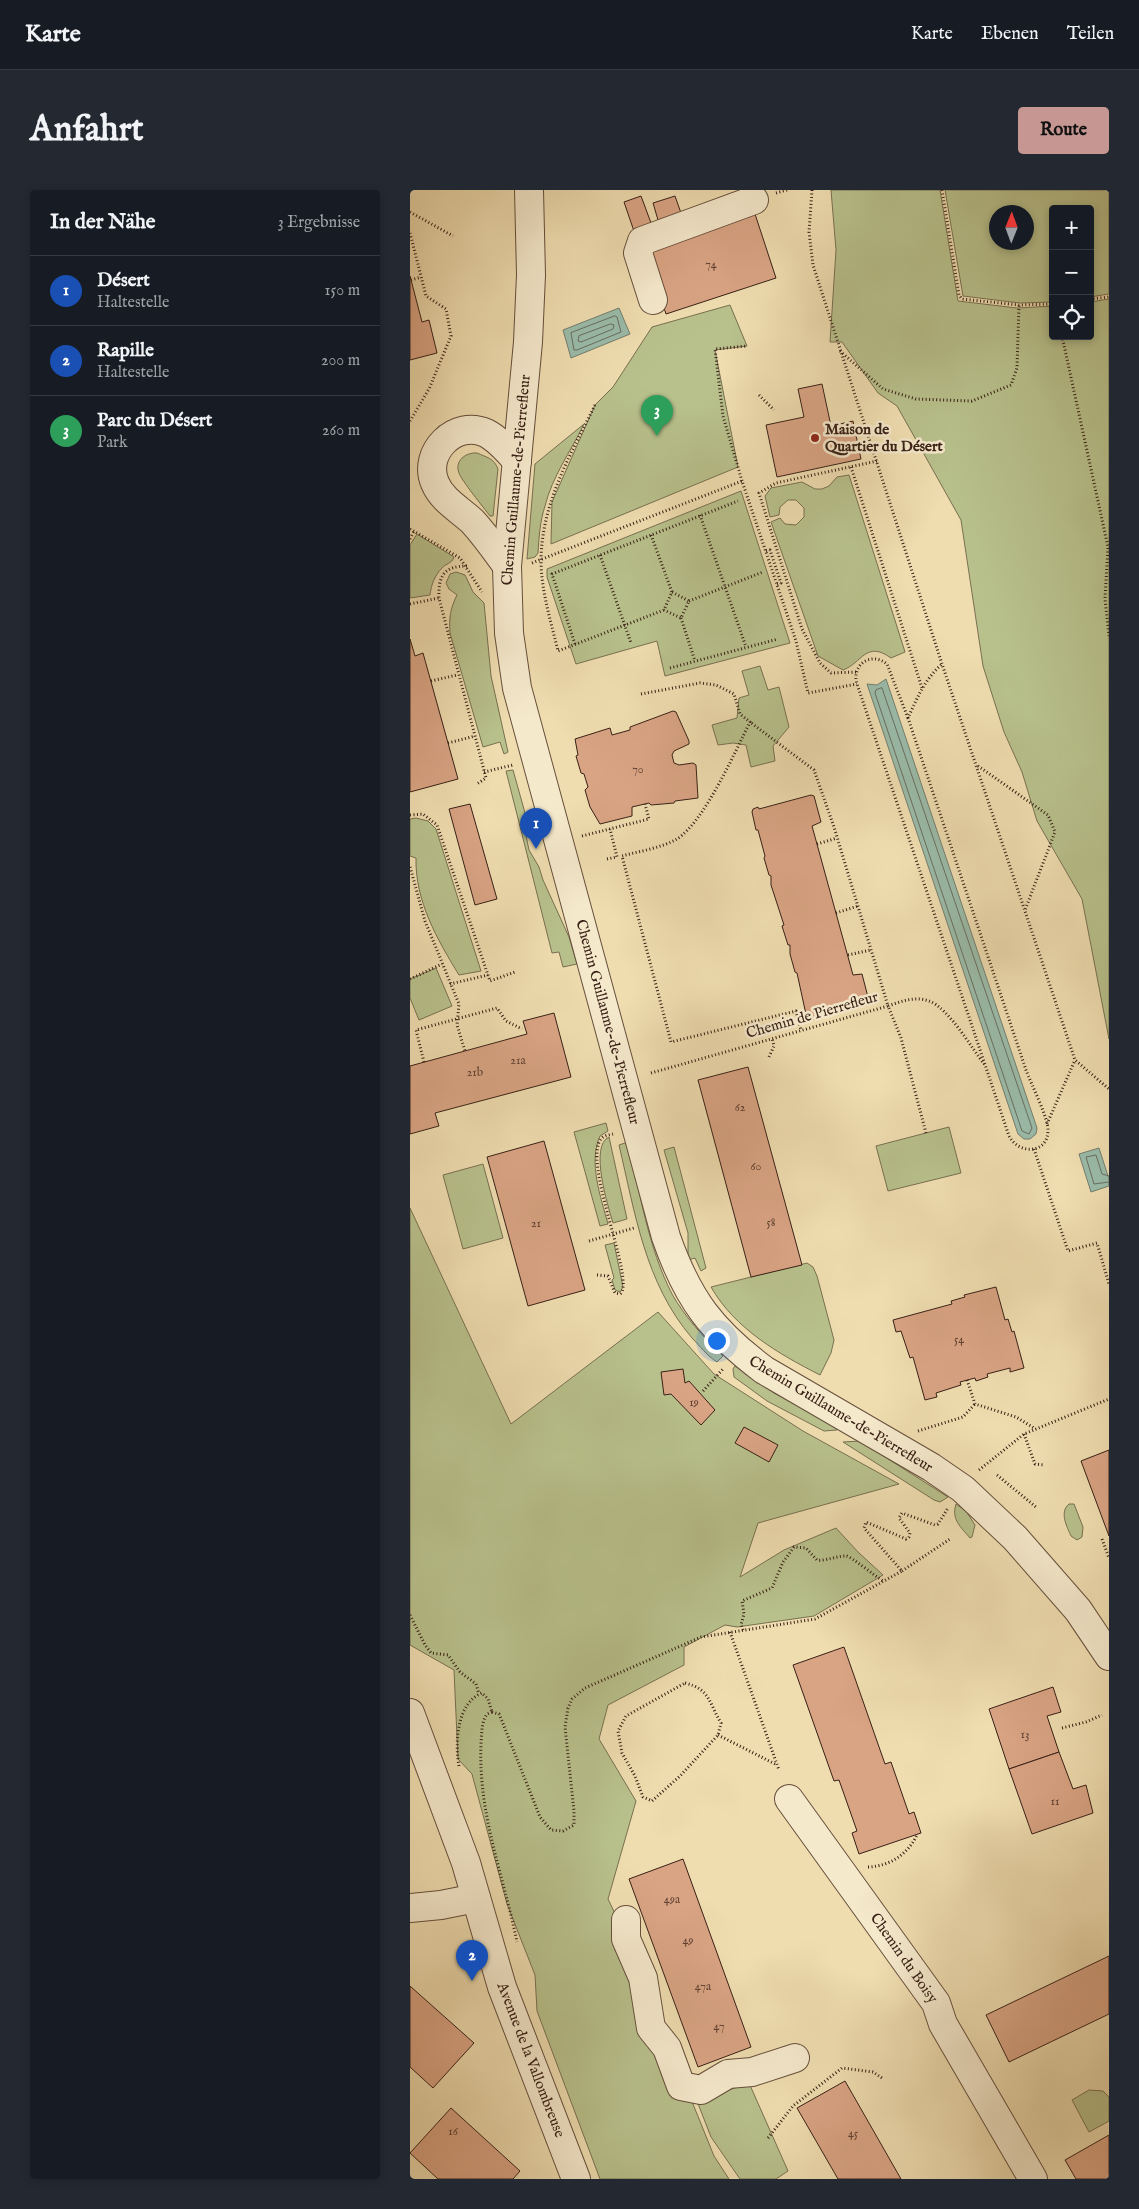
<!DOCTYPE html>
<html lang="de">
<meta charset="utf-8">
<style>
:root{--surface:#171b24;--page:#242831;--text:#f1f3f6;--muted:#9ea1a6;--line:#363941;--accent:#c59692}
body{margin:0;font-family:"IM FELL English",serif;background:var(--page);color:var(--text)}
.controls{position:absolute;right:15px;top:15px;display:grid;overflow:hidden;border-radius:5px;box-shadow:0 2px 8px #0003}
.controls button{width:45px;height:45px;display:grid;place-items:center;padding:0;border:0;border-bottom:1px solid var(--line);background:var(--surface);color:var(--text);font:25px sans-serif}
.compass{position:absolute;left:579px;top:15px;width:45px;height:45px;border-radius:50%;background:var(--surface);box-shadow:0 2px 8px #0003;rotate:1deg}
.you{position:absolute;left:306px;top:1150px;width:18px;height:18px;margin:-12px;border:4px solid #fff;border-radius:50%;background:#1a73e8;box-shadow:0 0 0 8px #1a73e833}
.badge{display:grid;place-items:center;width:32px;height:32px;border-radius:50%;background:var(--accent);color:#fff;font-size:16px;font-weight:700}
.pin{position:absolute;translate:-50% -41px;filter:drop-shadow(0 1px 2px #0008)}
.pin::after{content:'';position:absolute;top:26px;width:18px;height:15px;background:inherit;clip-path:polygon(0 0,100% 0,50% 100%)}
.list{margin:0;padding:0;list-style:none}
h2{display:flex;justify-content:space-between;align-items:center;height:65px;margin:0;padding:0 20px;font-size:21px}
h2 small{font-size:16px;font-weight:400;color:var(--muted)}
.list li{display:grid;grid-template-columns:32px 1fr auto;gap:15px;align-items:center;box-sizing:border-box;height:70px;padding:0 20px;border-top:1px solid var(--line)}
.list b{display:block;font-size:19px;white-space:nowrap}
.list p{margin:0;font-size:16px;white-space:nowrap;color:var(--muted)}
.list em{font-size:16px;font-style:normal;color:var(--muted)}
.icon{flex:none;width:28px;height:28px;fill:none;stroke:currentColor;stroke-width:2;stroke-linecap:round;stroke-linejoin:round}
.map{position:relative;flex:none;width:699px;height:1989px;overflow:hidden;border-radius:5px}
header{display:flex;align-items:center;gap:30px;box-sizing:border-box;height:70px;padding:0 25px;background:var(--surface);border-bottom:1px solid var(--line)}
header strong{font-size:24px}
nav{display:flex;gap:28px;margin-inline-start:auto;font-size:18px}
.intro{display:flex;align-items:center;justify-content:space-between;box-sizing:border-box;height:120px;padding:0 30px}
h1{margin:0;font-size:35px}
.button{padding:12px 22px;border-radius:5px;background:var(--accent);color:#111;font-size:18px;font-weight:700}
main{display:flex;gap:30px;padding:0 30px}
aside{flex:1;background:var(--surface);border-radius:5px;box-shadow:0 2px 8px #0003}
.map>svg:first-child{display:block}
.green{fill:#b8c18c;stroke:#787051;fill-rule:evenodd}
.water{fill:#9abcaa;stroke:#737e6f}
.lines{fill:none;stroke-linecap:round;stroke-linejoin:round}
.shore{stroke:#696e60;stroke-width:1}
.building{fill:#d9a484;stroke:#382016}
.minor-casing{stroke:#664f3c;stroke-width:30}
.path{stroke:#382016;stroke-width:3;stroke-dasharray:1 2.5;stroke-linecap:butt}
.minor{stroke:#f5e9cc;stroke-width:28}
.poi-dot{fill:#8f2418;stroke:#f5e9cc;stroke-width:2}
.labels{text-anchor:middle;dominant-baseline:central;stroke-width:5;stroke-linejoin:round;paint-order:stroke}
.number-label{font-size:12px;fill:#604132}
.poi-label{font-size:15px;font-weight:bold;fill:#382016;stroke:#f5e9cc;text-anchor:start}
.street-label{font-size:15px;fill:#382016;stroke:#f5e9cc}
</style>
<header>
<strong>Karte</strong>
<nav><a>Karte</a><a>Ebenen</a><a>Teilen</a></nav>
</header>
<div class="intro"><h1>Anfahrt</h1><a class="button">Route</a></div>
<main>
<aside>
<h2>In der Nähe<small>3 Ergebnisse</small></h2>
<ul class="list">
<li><span class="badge" style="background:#1a4fb4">1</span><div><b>Désert</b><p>Haltestelle</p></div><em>150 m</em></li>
<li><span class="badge" style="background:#1a4fb4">2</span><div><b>Rapille</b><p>Haltestelle</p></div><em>200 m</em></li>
<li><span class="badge" style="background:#2e9e5b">3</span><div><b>Parc du Désert</b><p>Park</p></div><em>260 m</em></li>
</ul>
</aside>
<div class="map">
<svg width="699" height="1989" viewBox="0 0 699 1989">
<rect width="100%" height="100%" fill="#efddb0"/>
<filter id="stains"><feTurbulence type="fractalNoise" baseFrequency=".004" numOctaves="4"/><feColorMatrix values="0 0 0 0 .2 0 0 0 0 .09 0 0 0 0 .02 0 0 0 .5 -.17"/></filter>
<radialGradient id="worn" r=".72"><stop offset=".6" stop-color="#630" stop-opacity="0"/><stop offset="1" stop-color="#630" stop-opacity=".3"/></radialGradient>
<g class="green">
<polygon points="421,0 530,0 548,111 607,118 643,116 643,146 680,146 680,112 699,109 699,849 672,709 627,631 612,582 594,542 573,476 551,330 487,216 468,203 432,152 420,152 426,60"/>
<path d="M535 0H699V104L680 107V19H643V112L610 113 553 106ZM586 22H616V52H586Z"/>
<polygon points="320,115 337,156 305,160 328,277 141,354 142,312 185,215 203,197 242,137"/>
<path d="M174 234C161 261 142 287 135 316 130 331 129 347 128 363L125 367 117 369 125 274Z"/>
<path d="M67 263C76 267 84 268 88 279L83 326H80C74 318 51 290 49 283 44 271 56 262 67 263Z"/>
<path d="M439 285 495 462 481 468C456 450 452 473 433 480L408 466 361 332 370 328 375 334 386 335 394 327V318L386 310H378L370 317 369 325 360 327 355 306 361 298 392 292 405 299H412L419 296 427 287Z"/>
<polygon points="331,301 380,453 255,486 247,451 166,474 137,387 137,379"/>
<path d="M7 344 44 367C42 374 36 373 32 378 25 385 21 395 20 405L0 408V355Z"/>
<path d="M46 382 55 385 63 402 74 413 81 486 98 562 94 564 90 552 73 557 40 443C39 428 40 419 47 405L39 399 36 393 40 384Z"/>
<polygon points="350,476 358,500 369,497 379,537 363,556 365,571 341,577 336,555 323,553 308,555 302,535 327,528 329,508 339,505 332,481"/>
<polygon points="103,580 117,630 113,631 119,660 129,677 133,690 159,747 167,774 153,777 149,762 142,763 96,581"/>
<path d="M6 628 18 631 26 639 71 781 49 785C27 749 5 711 6 668L0 666V629Z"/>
<polygon points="26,778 42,816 9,830 0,808 0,789"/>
<path d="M196 933 198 941 190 946C178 972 191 1008 198 1034L190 1036 164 942Z"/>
<polygon points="539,937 551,983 478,1001 466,956"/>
<path d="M199 947 217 1029 203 1033C198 1016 179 956 199 947Z"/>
<path d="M218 952C230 1003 238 1057 262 1104 275 1127 294 1148 313 1166L307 1172C297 1166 290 1156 282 1148 235 1093 225 1023 209 955Z"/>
<polygon points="264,957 296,1078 291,1081 285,1068 278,1070 278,1043 254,960"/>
<polygon points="73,974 93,1048 53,1059 33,985"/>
<polygon points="0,1018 101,1234 248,1122 304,1184 393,1241 489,1294 348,1333 330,1387 374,1360 426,1338 448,1362 473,1385 404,1426 327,1437 315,1435 274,1457 274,1475 198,1515 189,1549 226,1611 198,1709 211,1736 304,1966 319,1989 190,1989 127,1821 125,1785 97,1714 62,1584 48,1569 44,1480 0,1455"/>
<polygon points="204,1053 213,1097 210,1102 205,1100 202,1090 204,1088 195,1055"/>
<path d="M397 1073 403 1077 407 1086 424 1150 421 1163 410 1185C369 1164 325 1139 301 1097Z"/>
<polygon points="325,1176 364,1203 428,1238 427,1240 414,1241 357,1211 324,1187 323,1179"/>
<polygon points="450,1251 538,1307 530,1312 524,1310 433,1252"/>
<path d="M546 1314 556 1321 565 1335 562 1347 560 1348C551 1337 541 1330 546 1314Z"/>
<path d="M659 1314H664L673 1337 672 1347 667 1350 661 1346C657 1337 649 1322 659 1314Z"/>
<polygon points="339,1893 378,1981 366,1989 330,1989 301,1947 287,1911"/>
<polygon points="679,1900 693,1901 699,1907 699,1931 679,1942 662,1910"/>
</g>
<g class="water">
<polygon points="209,118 220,144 161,168 153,140"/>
<polygon points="476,489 627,938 626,944 620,949 614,949 608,944 457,494 467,495"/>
<polygon points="689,958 699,989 699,996 681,1002 669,964"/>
</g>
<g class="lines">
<g class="shore">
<polygon points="205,126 207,127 211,142 167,160 164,160 161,143"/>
<polygon points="201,134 204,135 203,139 171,152 168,151 169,146"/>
<polygon points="472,498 622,938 619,944 612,941 465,503 466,500"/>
<polyline points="699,986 692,984 686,965 676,967 684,994 699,992"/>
</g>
</g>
<g class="building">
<polygon points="231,6 244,41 226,47 214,12"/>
<polygon points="265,6 271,23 248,30 243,13"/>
<polygon points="345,24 366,88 256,124 235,61"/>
<polygon points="0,86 12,132 19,130 27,163 0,170"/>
<polygon points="412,194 421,236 443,231 451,269 367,287 356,235 394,227 388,199"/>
<polygon points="0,449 5,466 13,463 48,589 0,602"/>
<polygon points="263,521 266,522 279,551 279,554 264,561 262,565 264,573 269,575 283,573 286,575 288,608 265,611 264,613 241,615 239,613 222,617 222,626 190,634 180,617 175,600 178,597 174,584 171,583 166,566 168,565 165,549 200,538 202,545 220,540 220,537"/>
<polygon points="401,605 404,606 411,632 402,636 443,785 452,784 459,811 401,830 397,829 387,783 385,782 380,764 380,755 378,755 372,736 374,735 361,695 361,686 359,685 354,668 355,666 348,640 346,640 342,622 343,619 348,617 349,619"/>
<polygon points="60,614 87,709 65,715 39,619"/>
<polygon points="144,823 161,887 25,923 29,936 0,944 0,876 117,844 113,831"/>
<polygon points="338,877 392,1075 341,1087 288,890"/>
<polygon points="134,951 175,1100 118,1116 77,967"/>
<polygon points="586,1097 595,1130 598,1129 602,1142 604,1141 614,1178 600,1182 600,1178 577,1184 578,1187 566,1191 565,1188 550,1192 551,1195 526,1203 527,1207 515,1210 503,1167 500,1168 491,1141 486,1142 483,1130 542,1114 541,1111 555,1107 554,1105"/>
<polygon points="273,1179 275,1193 279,1191 305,1220 291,1235 261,1204 254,1205 251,1182"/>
<polygon points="334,1237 368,1255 359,1272 325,1253"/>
<polygon points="699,1260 699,1346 671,1271"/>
<polygon points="434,1457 475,1574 481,1572 499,1624 504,1622 511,1643 449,1664 442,1643 447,1641 429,1590 424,1591 383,1475"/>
<polygon points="643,1497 651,1522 637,1526 649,1562 599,1579 579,1519"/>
<polygon points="649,1562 663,1599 676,1595 683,1623 622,1644 599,1579"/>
<polygon points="273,1669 341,1857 288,1877 219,1689"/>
<polygon points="699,1766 699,1824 599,1872 576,1825"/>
<polygon points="0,1796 64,1853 23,1898 0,1877"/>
<polygon points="435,1891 491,1989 428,1989 387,1918"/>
<polygon points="41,1918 110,1981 103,1989 28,1989 0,1963"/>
<polygon points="699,1945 699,1989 666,1989 655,1970"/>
</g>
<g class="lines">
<defs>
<g id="minor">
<path d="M119 0 121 85 118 152 97 376 99 443 107 498 256 1047C278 1110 302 1141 354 1180L521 1277 553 1299 605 1348 668 1420 699 1466"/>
<polyline points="243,110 228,63 232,51 344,10"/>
<path d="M97 376C86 361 75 345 62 331 49 319 32 310 25 293 12 263 45 229 76 243 88 249 98 261 107 271"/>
<polyline points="0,1523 56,1673 92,1797 166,1989"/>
<polyline points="379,1609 526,1813 533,1834 623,1989"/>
<polyline points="0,1718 31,1715 66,1708"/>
<polyline points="216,1730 216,1749 233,1788 241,1838 257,1858 271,1896 291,1900 318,1884 342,1882 385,1868"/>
</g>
</defs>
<use href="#minor" class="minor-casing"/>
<g class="path">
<polyline points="402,0 399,42 403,75 532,474 665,870 699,899"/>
<polyline points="532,0 549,105 552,109 609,115 643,114"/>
<polyline points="366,3 377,0"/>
<polyline points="0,22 43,46"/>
<polyline points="0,43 16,106 36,119 41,146 19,199 0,231"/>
<polyline points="1,90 11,87"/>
<polyline points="680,109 699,107"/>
<polyline points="652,146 698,357 695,409 699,446"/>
<polyline points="430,161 473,199 506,209 562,211 601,195 607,178 609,115"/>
<polyline points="349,205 364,220"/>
<path d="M185 215C160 266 132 312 131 370 131 400 141 432 148 461L254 420 262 402 279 411 271 428 254 420"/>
<polyline points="441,277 512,498"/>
<polyline points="332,291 313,226 305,159 337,156"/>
<polyline points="290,325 336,457"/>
<polyline points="0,339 50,368 72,402"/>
<polyline points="241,345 262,402"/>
<polyline points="0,349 4,341"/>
<polyline points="356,361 360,360 371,393 367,394"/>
<polyline points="190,365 221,453"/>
<polyline points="122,373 332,291 386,451 398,503 447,494"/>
<path d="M57 376C34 376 28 386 29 408L76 588 67 594"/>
<polyline points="279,411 353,382"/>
<polyline points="0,414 29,408"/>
<polyline points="271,428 285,471"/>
<polyline points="165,454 142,384 328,311"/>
<polyline points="260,478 368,449"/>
<polyline points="446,482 421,483 410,473 392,439 349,303 366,293 467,271"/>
<polyline points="21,491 47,485"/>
<path d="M231 504 290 493 306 495 324 504 330 524 340 532C325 562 294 632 267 649 251 658 230 661 212 666L261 852 386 821 391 840"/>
<path d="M498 528 477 474C461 461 441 475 447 494L599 946C609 965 638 964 638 940 638 927 621 894 616 880L498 528C507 508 515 489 532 474"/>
<polyline points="38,553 65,546"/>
<polyline points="568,576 638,625 645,642 615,720"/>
<polyline points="74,582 103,575"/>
<polyline points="0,625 13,624 27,635 80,791 105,782"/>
<polyline points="172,646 239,629 235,614"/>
<polyline points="407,654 427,648"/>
<polyline points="197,669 207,667 200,639"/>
<polyline points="0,677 15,731 49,814 47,835 55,861"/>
<polyline points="426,723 448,716"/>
<polyline points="438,765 461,760"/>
<polyline points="0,789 32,774"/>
<polyline points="40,794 78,785"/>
<polyline points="359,867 364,856 362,848"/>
<polyline points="14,872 6,840 87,818 96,831 112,839"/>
<polyline points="241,883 478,816 424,637 404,580 340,532"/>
<polyline points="637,934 665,870"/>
<path d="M516 943 491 848 478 816C492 811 505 806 519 811 539 818 562 859 575 875"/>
<polyline points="624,959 658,1061 687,1053 699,1094"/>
<polyline points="179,1051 224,1038"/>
<path d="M187 1085 198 1086 205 1103 210 1104C227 1092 170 969 192 948 195 945 199 945 203 944"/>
<polyline points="557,1190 565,1214 606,1227 624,1238"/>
<polyline points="293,1201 313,1179"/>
<polyline points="508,1241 553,1227 565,1214"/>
<polyline points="614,1244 625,1274 635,1275"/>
<polyline points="569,1280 614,1244 699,1209"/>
<polyline points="587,1285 626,1317"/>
<polyline points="692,1349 699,1368"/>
<polyline points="492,1381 540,1349"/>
<polyline points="0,1425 15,1455 21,1463 38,1465 50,1482 66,1494 69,1504"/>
<path d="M333 1440 331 1435 334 1424 332 1411 362 1398 373 1372 384 1357 396 1358 407 1370C417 1371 426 1366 436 1366 441 1366 466 1387 473 1391"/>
<polyline points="320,1442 369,1580"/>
<path d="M275 1493C300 1499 299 1513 311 1533L308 1545 270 1586 242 1611 233 1607 225 1586 212 1563 208 1541 216 1526Z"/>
<polyline points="82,1522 89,1524 92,1531 130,1627 141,1640 153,1641 164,1635 164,1621 155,1537 158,1518 162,1509 175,1498 291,1447 405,1429 492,1381 454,1338 456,1332 496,1349 499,1347 500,1343 489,1328 492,1323 525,1335 528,1334 538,1318"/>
<path d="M82 1522 77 1524C71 1533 72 1543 71 1553 68 1625 93 1683 107 1752"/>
<polyline points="652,1538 676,1532 692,1525"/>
<polyline points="308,1545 367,1575"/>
<path d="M49 1576C45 1555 46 1513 72 1503L78 1509 82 1522"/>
<path d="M458 1677C480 1676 497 1665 507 1645"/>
<polyline points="358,1948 383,1916 432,1878 463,1882 472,1888"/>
</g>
<use href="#minor" class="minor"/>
</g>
<circle class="poi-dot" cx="405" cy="248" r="5"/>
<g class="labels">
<g class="number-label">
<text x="301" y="74">74</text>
<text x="228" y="579">70</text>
<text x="108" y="870">21a</text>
<text x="65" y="882">21b</text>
<text x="330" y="917">62</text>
<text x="346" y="976">60</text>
<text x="361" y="1032">58</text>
<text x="126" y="1033">21</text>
<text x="549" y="1149">54</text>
<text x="284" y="1212">19</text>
<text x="615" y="1544">13</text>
<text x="645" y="1611">11</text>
<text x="262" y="1709">49a</text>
<text x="278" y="1750">49</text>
<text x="293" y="1796">47a</text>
<text x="309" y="1836">47</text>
<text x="43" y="1941">16</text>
<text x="443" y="1943">45</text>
</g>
<g class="poi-label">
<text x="415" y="239">Maison de<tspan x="415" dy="17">Quartier du Désert</tspan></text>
</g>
<g class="street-label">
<text transform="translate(106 290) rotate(-85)">Chemin Guillaume-de-Pierrefleur</text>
<text transform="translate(402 825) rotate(-16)">Chemin de Pierrefleur</text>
<text transform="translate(198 832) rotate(75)">Chemin Guillaume-de-Pierrefleur</text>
<text transform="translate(431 1224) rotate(31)">Chemin Guillaume-de-Pierrefleur</text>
<text transform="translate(494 1768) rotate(55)">Chemin du Boisy</text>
<text transform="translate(121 1870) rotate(69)">Avenue de la Vallombreuse</text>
</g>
</g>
<rect width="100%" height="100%" filter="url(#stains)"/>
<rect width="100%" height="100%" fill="url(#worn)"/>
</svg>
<div class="controls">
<button>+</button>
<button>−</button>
<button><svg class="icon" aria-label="locate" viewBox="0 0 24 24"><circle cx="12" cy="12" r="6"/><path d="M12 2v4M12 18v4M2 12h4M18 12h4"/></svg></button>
</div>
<svg class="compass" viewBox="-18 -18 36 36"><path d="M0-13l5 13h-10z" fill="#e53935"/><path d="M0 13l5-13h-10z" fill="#9ea1a6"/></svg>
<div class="you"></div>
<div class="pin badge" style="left:126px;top:659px;background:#1a4fb4">1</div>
<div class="pin badge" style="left:62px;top:1791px;background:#1a4fb4">2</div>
<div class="pin badge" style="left:247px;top:246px;background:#2e9e5b">3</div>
</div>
</main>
